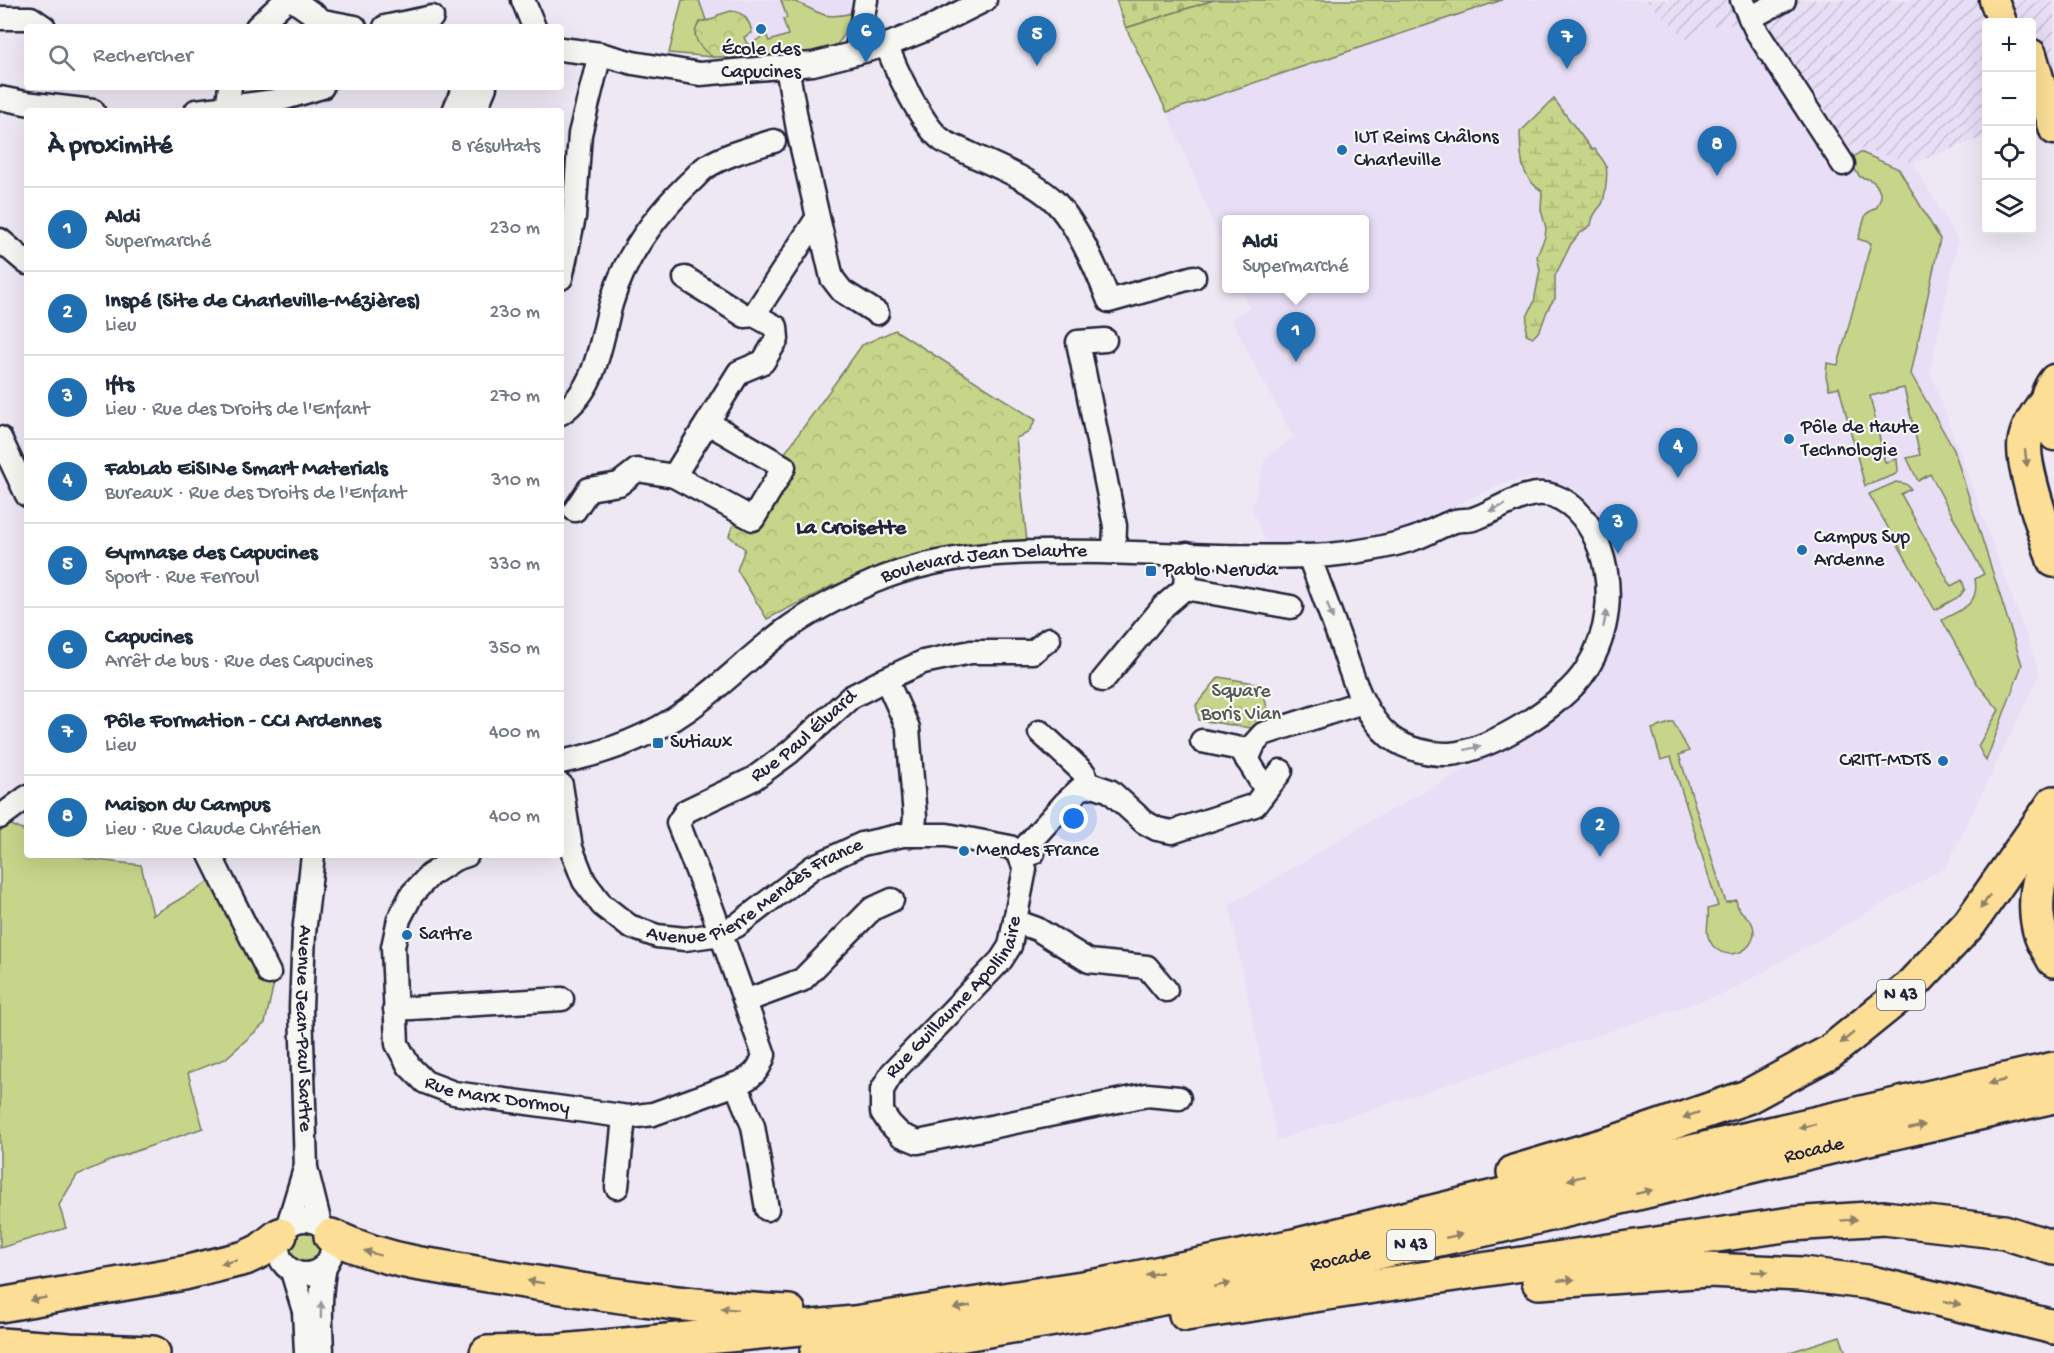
<!DOCTYPE html>
<html lang="fr">
<meta charset="utf-8">
<style>
:root{--surface:#fff;--page:#f6f6f7;--text:#1f2937;--muted:#747a83;--line:#e0e1e3;--accent:#1f6fb2}
body{margin:0;font-family:"Gochi Hand",sans-serif;background:var(--page);color:var(--text)}
.controls{position:absolute;right:18px;top:18px;display:grid;overflow:hidden;border-radius:6px;box-shadow:0 6px 24px #0002}
.controls button{width:54px;height:54px;display:grid;place-items:center;padding:0;border:0;border-bottom:2px solid var(--line);background:var(--surface);color:var(--text);font:30px sans-serif}
.you{position:absolute;left:1074px;top:819px;width:21px;height:21px;margin:-15px;border:4px solid #fff;border-radius:50%;background:#1a73e8;box-shadow:0 0 0 9px #1a73e833}
.badge{display:grid;place-items:center;width:39px;height:39px;border-radius:50%;background:var(--accent);color:#fff;font-size:20px;font-weight:700}
.pin{position:absolute;translate:-50% -50px;filter:drop-shadow(0 2px 3px #0008)}
.pin::after{content:'';position:absolute;top:32px;width:21px;height:18px;background:inherit;clip-path:polygon(0 0,100% 0,50% 100%)}
.popup{position:absolute;left:1222px;top:215px;width:147px;height:78px;box-sizing:border-box;display:grid;place-content:center;border-radius:6px;background:var(--surface);filter:drop-shadow(0 2px 4px #0005);font-size:20px;white-space:nowrap;color:var(--muted)}
.popup b{font-size:22px;color:var(--text)}
.popup::after{content:'';position:absolute;left:50%;top:100%;margin-left:-12px;border:12px solid transparent;border-top-color:var(--surface)}
.list{margin:0;padding:0;list-style:none}
h2{display:flex;justify-content:space-between;align-items:center;height:78px;margin:0;padding:0 24px;font-size:26px}
h2 small{font-size:20px;font-weight:400;color:var(--muted)}
.list li{display:grid;grid-template-columns:39px 1fr auto;gap:18px;align-items:center;box-sizing:border-box;height:84px;padding:0 24px;border-top:2px solid var(--line)}
.list b{display:block;font-size:22px;white-space:nowrap}
.list p{margin:0;font-size:20px;white-space:nowrap;color:var(--muted)}
.list em{font-size:20px;font-style:normal;color:var(--muted)}
.icon{flex:none;width:33px;height:33px;fill:none;stroke:currentColor;stroke-width:2;stroke-linecap:round;stroke-linejoin:round}
.map{position:relative;flex:none;width:2054px;height:1353px;overflow:hidden}
.search{position:absolute;background:var(--surface);box-shadow:0 6px 24px #0002;left:24px;top:24px;width:540px;height:66px;display:flex;align-items:center;gap:15px;box-sizing:border-box;padding:0 21px;border-radius:6px;color:var(--muted);font-size:22px}
.panel{position:absolute;background:var(--surface);box-shadow:0 6px 24px #0002;left:24px;top:108px;width:540px;height:750px;border-radius:6px}
.map>svg:first-child{display:block}
.built{fill:#e8def6}
.industrial{fill:url(#industrial-furrows)}
.green{fill:#c6d589;stroke:#747c62;stroke-width:1.5}
.wetland{fill:url(#wetland-marsh);stroke:#747c62;stroke-width:1.5}
.cemetery{fill:url(#cemetery-stones);stroke:#747c62;stroke-width:1.5}
.park{fill:url(#park-crowns);stroke:#747c62;stroke-width:1.5}
.lines{fill:none;stroke-linecap:round;stroke-linejoin:round}
.minor-casing{stroke:#22223b;stroke-width:27}
.major-casing{stroke:#22223b;stroke-width:33}
.highway-casing{stroke:#22223b;stroke-width:38}
.minor{stroke:#f6f6f2;stroke-width:22}
.major{stroke:#fcde96;stroke-width:28}
.highway{stroke:#fcde96;stroke-width:33}
.oneway{fill:#8f8068}
.oneway2{fill:#9797a0}
.poi-dot{fill:#1f6fb2;stroke:#f6f6f2;stroke-width:2}
.labels{text-anchor:middle;dominant-baseline:central;stroke-width:4.5;stroke-linejoin:round;paint-order:stroke}
.shield{fill:#f6f6f2;stroke:#626272;stroke-width:1.5}
.shield-label{font-size:18px;font-weight:bold;fill:#22223b}
.poi-label{font-size:20px;fill:#22223b;stroke:#f6f6f2;text-anchor:start}
.street-label{font-size:20px;fill:#22223b;stroke:#f6f6f2}
.park-label{font-size:20px;fill:#535852;stroke:#f6f6f2}
.quarter-label{font-size:22px;font-weight:bold;fill:#22223b;stroke:#f6f6f2}
</style>
<div class="map">
<svg width="2054" height="1353" viewBox="0 0 2054 1353">
<defs>
<pattern id="industrial-furrows" width="10" height="10" patternUnits="userSpaceOnUse" patternTransform="scale(1.5)"><rect width="10" height="10" fill="#e8def6"/><path d="M-1 1l2-2M0 10L10 0M9 11l2-2" fill="none" stroke="#c7bed4"/></pattern>
<pattern id="wetland-marsh" width="20" height="14" patternUnits="userSpaceOnUse" patternTransform="scale(1.5)"><rect width="20" height="14" fill="#c6d589"/><path d="M1 5h8M5 5V1M11 12h8M15 12V8" fill="none" stroke="#aab777"/></pattern>
<pattern id="cemetery-stones" width="16" height="16" patternUnits="userSpaceOnUse" patternTransform="scale(1.5)"><rect width="16" height="16" fill="#c6d589"/><path d="M2 7V4a2 2 0 0 1 4 0v3zM10 15v-3a2 2 0 0 1 4 0v3z" fill="#aab777"/></pattern>
<pattern id="park-crowns" width="20" height="18" patternUnits="userSpaceOnUse" patternTransform="scale(1.5)"><rect width="20" height="18" fill="#c6d589"/><path d="M2 6a3 3 0 1 1 6 0M12 15a3 3 0 1 1 6 0" fill="none" stroke="#aab777"/></pattern>
</defs>
<rect width="100%" height="100%" fill="#eee8f4"/>
<filter id="ink" filterUnits="userSpaceOnUse"><feTurbulence type="fractalNoise" baseFrequency=".0167" numOctaves="2"/><feDisplacementMap in="SourceGraphic" scale="12" xChannelSelector="R" yChannelSelector="G"/><feConvolveMatrix kernelMatrix="1 2 1 2 8 2 1 2 1" color-interpolation-filters="sRGB"/></filter>
<g filter="url(#ink)">
<g class="built">
<polygon points="682,0 856,0 844,34 834,46 797,54 725,58 669,53"/>
<polygon points="1502,0 1646,0 1692,44 1712,26 1767,22 1849,145 1913,163 1958,241 1930,371 2040,674 1946,867 1726,993 1277,1140 1229,904 1250,894 1365,824 1541,728 1571,707 1590,686 1601,669 1613,642 1619,608 1619,582 1597,518 1575,490 1543,477 1509,481 1449,508 1437,548 1305,567 1276,567 1252,509 1265,459 1293,437 1231,319 1249,308 1241,289 1365,288 1365,220 1227,220 1227,255 1167,112"/>
</g>
<polygon class="industrial" points="1646,0 2054,0 2054,112 2032,120 2032,22 1986,22 1986,136 1913,163 1849,145 1767,22 1712,26 1692,44"/>
<g class="green">
<polygon points="682,0 699,0 706,20 698,24 695,34 709,54 713,57 669,53"/>
<path d="M781 0C810 0 816 24 851 13 848 24 844 41 834 46 819 55 763 57 744 57L747 44H751L766 34 769 41 788 35 783 19 787 18Z"/>
<path d="M1860 152 1899 169 1940 239 1911 374 1954 450 2022 665 1986 761 1978 746 1999 710 1978 685 1942 620C1960 610 1980 605 1975 579L1984 574 1930 474 1918 481 1907 458 1920 455 1904 388 1870 396 1885 462 1897 459 1898 472 1894 475 1865 486 1839 387 1829 389 1826 376 1827 363 1838 365 1871 243 1858 239 1866 214 1877 207 1881 197C1878 184 1874 179 1860 177L1849 161Z"/>
<polygon points="1896,482 1906,484 1911,489 1901,494 1951,586 1962,580 1965,589 1960,596 1935,610 1869,494"/>
<path d="M1673 722 1689 751 1679 755 1726 903 1736 900C1737 903 1737 907 1739 909 1745 917 1754 919 1754 932 1753 956 1720 962 1710 941 1704 931 1710 921 1708 909L1718 906 1671 757 1661 760 1652 729Z"/>
<polygon points="0,817 7,823 27,832 27,855 78,855 87,859 141,865 153,915 222,874 274,983 265,1023 225,1059 188,1073 203,1128 116,1158 77,1175 59,1205 66,1228 0,1248"/>
<circle cx="306" cy="1247" r="17"/>
<polygon points="1840,1336 1846,1353 1787,1353"/>
</g>
<path class="wetland" d="M1554 99 1592 150 1595 149C1598 155 1604 160 1606 166 1608 170 1605 200 1602 204 1596 212 1593 214 1591 225L1579 234 1571 244 1555 276V299C1543 309 1546 328 1533 337L1526 334 1527 317 1534 302 1540 270 1537 256 1545 237 1546 228 1541 210 1542 191C1519 177 1521 156 1520 132Z"/>
<polygon class="cemetery" points="1116,0 1214,0 1126,28"/>
<g class="park">
<polygon points="1214,0 1502,0 1167,112 1126,28"/>
<path d="M731 11C744 12 750 21 752 33L744 37 747 44 744 57H713C701 49 688 36 700 22L714 19 718 15Z"/>
<polygon points="895,330 1036,420 1028,433 1016,438 1027,542 943,553 832,586 767,619 737,570 745,549 729,536 734,524 755,531 795,468 782,457 862,345"/>
<polygon points="1219,677 1260,684 1270,716 1251,728 1199,720 1196,705"/>
</g>
<g class="lines">
<defs>
<g id="minor">
<polyline points="293,0 323,21 355,27"/>
<polyline points="523,0 534,27"/>
<polyline points="1742,0 1757,32 1843,164"/>
<polyline points="0,18 31,18 44,27"/>
<polyline points="1750,18 1784,0"/>
<polyline points="257,27 286,0"/>
<polyline points="385,27 432,17"/>
<path d="M887 45C894 67 923 127 942 140 948 145 959 148 966 152 995 166 1026 177 1051 198 1076 220 1097 270 1109 301L1194 277"/>
<polyline points="561,49 600,54 633,63 700,74 813,64 887,45 927,29 985,0"/>
<polyline points="856,53 866,0"/>
<polyline points="787,67 799,135 832,278 842,291 877,313"/>
<polyline points="0,98 25,103 93,111"/>
<polyline points="227,108 230,87"/>
<polyline points="196,111 275,101 322,87"/>
<polyline points="454,111 464,87"/>
<polyline points="475,111 485,87"/>
<polyline points="0,240 27,263"/>
<polyline points="561,278 574,217 580,134 600,54"/>
<polyline points="685,278 745,316 754,315"/>
<polyline points="1105,340 1078,342 1115,526 1114,552"/>
<path d="M561 413C597 389 600 343 611 304 624 258 655 216 689 183 695 178 700 171 706 167 727 154 751 148 774 141"/>
<polyline points="0,438 27,495"/>
<polyline points="674,476 739,372 763,362 777,339 776,327 754,315 814,223 818,220"/>
<polyline points="575,510 589,489 619,484 637,470 674,476 753,519 784,467 708,423"/>
<polyline points="1185,588 1291,607"/>
<polyline points="886,679 908,728 915,817 913,835"/>
<polyline points="1103,680 1164,606 1185,588 1187,554"/>
<polyline points="1040,732 1084,773 1087,787"/>
<polyline points="1202,741 1241,749 1266,790"/>
<polyline points="1247,760 1254,744 1263,734 1363,702"/>
<path id="s1" d="M561 762C605 753 649 737 686 711 721 687 750 656 784 631 812 610 843 595 875 581 948 551 1025 551 1102 552 1178 554 1254 559 1329 555 1358 552 1386 548 1413 539 1428 534 1441 525 1455 521 1461 519 1467 521 1473 519 1496 512 1528 486 1554 496 1577 504 1592 527 1600 549 1614 589 1609 634 1586 670 1565 704 1490 751 1450 754 1430 755 1406 749 1390 737 1361 713 1351 671 1339 637 1329 610 1319 583 1309 556"/>
<path id="s2" d="M561 785 571 848 584 881 602 905 629 926 657 936 685 939 714 935 736 926 813 867 862 844 903 835H947L1010 847 1019 854 1033 853"/>
<polyline points="0,817 27,797"/>
<polyline points="210,855 269,973"/>
<path id="s3" d="M313 855 304 933 301 1008 306 1168 320 1224"/>
<path id="s4" d="M467 855 455 859 430 875 412 894 399 919 393 947 397 1044 409 1066 425 1082 454 1093 629 1117 653 1114 736 1084C752 1078 759 1071 764 1055L712 909 678 823 686 811 753 779 790 752 851 697 886 679 923 662 971 652H1033L1049 639"/>
<polyline points="1015,921 1037,929 1089,961 1147,967 1166,990"/>
<polyline points="745,1001 802,980 872,909 892,900"/>
<polyline points="395,1009 562,999"/>
<polyline points="736,1084 753,1126 767,1209"/>
<path id="s5" d="M1179 1098 1147 1095 918 1142 901 1135 890 1124 882 1112V1090L892 1073 1001 960 1010 946 1025 869 1019 854 1065 803 1080 789 1093 785 1110 791 1144 822 1157 829 1172 832 1255 805 1281 771"/>
<polyline points="617,1187 624,1117"/>
<circle cx="305" cy="1247" r="27"/>
<polyline points="288,1225 305,1169"/>
<polyline points="292,1271 304,1311 306,1353"/>
<path d="M322 1353C321 1324 319 1295 325 1267"/>
</g>
<g id="major">
<polyline points="1994,0 2002,22"/>
<polyline points="2032,54 2054,130"/>
<path d="M2054 379C2040 396 2041 419 2054 436"/>
</g>
<g id="highway">
<path d="M2044 404C2036 416 2027 428 2025 442 2021 467 2046 533 2054 560"/>
<path d="M2054 841C2040 869 2031 903 2041 935 2044 944 2050 952 2054 960"/>
<polyline points="1514,1172 1615,1142 1747,1097 1830,1052 1909,988 1970,923 2054,803"/>
<path d="M331 1236C359 1249 385 1257 415 1263 539 1283 663 1307 789 1312"/>
<polyline points="1539,1282 1708,1270 1802,1274 1867,1282 2054,1327"/>
<polyline points="0,1305 184,1273 245,1258 260,1251 280,1235"/>
<polyline points="1186,1314 1791,1224 1884,1218 2004,1232 2054,1248"/>
<polyline points="0,1345 70,1350 153,1353"/>
<polyline points="487,1353 562,1351 854,1323 1102,1285 1294,1246 1490,1198 2054,1069"/>
<path id="s6" d="M817 1353 958 1335 1096 1312 1495 1227 1860 1140 2054 1096"/>
</g>
</defs>
<use href="#minor" class="minor-casing"/>
<use href="#major" class="major-casing"/>
<use href="#highway" class="highway-casing"/>
<use href="#minor" class="minor"/>
<use href="#major" class="major"/>
<use href="#highway" class="highway"/>
</g>
<defs><path id="oneway-solid" d="M-6-.8H1V-3.2L6.5 0L1 3.2V.8H-6Z" transform="scale(1.5)"/></defs>
<g class="oneway">
<use href="#oneway-solid" transform="translate(2026 458) rotate(83)"/>
<use href="#oneway-solid" transform="translate(1985 902) rotate(124)"/>
<use href="#oneway-solid" transform="translate(1847 1038) rotate(141)"/>
<use href="#oneway-solid" transform="translate(1997 1082) rotate(167)"/>
<use href="#oneway-solid" transform="translate(1691 1115) rotate(161)"/>
<use href="#oneway-solid" transform="translate(1807 1126) rotate(167)"/>
<use href="#oneway-solid" transform="translate(1917 1127) rotate(-13)"/>
<use href="#oneway-solid" transform="translate(1576 1178) rotate(167)"/>
<use href="#oneway-solid" transform="translate(1644 1192) rotate(-13)"/>
<use href="#oneway-solid" transform="translate(1849 1220) rotate(-4)"/>
<use href="#oneway-solid" transform="translate(1454 1236) rotate(-12)"/>
<use href="#oneway-solid" transform="translate(372 1253) rotate(-163)"/>
<use href="#oneway-solid" transform="translate(229 1262) rotate(166)"/>
<use href="#oneway-solid" transform="translate(1760 1272) rotate(2)"/>
<use href="#oneway-solid" transform="translate(1154 1274) rotate(169)"/>
<use href="#oneway-solid" transform="translate(1566 1280) rotate(-5)"/>
<use href="#oneway-solid" transform="translate(536 1282) rotate(-171)"/>
<use href="#oneway-solid" transform="translate(1222 1285) rotate(-12)"/>
<use href="#oneway-solid" transform="translate(38 1299) rotate(170)"/>
<use href="#oneway-solid" transform="translate(1952 1303) rotate(13)"/>
<use href="#oneway-solid" transform="translate(962 1307) rotate(171)"/>
<use href="#oneway-solid" transform="translate(729 1309) rotate(-175)"/>
</g>
<g class="oneway2">
<use href="#oneway-solid" transform="translate(1497 508) rotate(157)"/>
<use href="#oneway-solid" transform="translate(1330 611) rotate(70)"/>
<use href="#oneway-solid" transform="translate(1605 619) rotate(-79)"/>
<use href="#oneway-solid" transform="translate(1473 748) rotate(-14)"/>
<use href="#oneway-solid" transform="translate(321 1310) rotate(-89)"/>
</g>
</g>
<g class="poi-dot">
<circle cx="761" cy="29" r="6"/>
<circle cx="1342" cy="150" r="6"/>
<circle cx="1789" cy="439" r="6"/>
<circle cx="1802" cy="550" r="6"/>
<rect x="1145" y="565" width="12" height="12" rx="3"/>
<rect x="652" y="737" width="12" height="12" rx="3"/>
<circle cx="1943" cy="761" r="6"/>
<circle cx="964" cy="851" r="6"/>
<circle cx="407" cy="935" r="6"/>
</g>
<g class="labels">
<g class="shield">
<rect x="1877" y="980" width="48" height="30" rx="4.5"/>
<rect x="1387" y="1230" width="48" height="30" rx="4.5"/>
</g>
<g class="shield-label">
<text x="1901" y="995">N 43</text>
<text x="1411" y="1245">N 43</text>
</g>
<g class="poi-label">
<text x="761" y="50" text-anchor="middle">École des<tspan x="761" dy="23">Capucines</tspan></text>
<text x="1354" y="138">IUT Reims Châlons<tspan x="1354" dy="23">Charleville</tspan></text>
<text x="1801" y="428">Pôle de Haute<tspan x="1801" dy="23">Technologie</tspan></text>
<text x="1814" y="538">Campus Sup<tspan x="1814" dy="23">Ardenne</tspan></text>
<text x="1163" y="571">Pablo Neruda</text>
<text x="670" y="743">Sutiaux</text>
<text x="1931" y="761" text-anchor="end">CRITT-MDTS</text>
<text x="976" y="851">Mendes France</text>
<text x="419" y="935">Sartre</text>
</g>
<g class="street-label">
<text stroke="none"><textPath href="#s1" startOffset="478">Boulevard Jean Delautre</textPath></text>
<text stroke="none"><textPath href="#s4" startOffset="1035">Rue Paul Éluard</textPath></text>
<text stroke="none"><textPath href="#s2" startOffset="304">Avenue Pierre Mendès France</textPath></text>
<text stroke="none"><textPath href="#s5" startOffset="456">Rue Guillaume Apollinaire</textPath></text>
<text stroke="none"><textPath href="#s3" startOffset="174">Avenue Jean-Paul Sartre</textPath></text>
<text stroke="none"><textPath href="#s4" startOffset="344">Rue Marx Dormoy</textPath></text>
<text stroke="none"><textPath href="#s6" startOffset="1018">Rocade</textPath></text>
<text stroke="none"><textPath href="#s6" startOffset="532">Rocade</textPath></text>
</g>
<g class="park-label">
<text x="1241" y="692">Square<tspan x="1241" dy="23">Boris Vian</tspan></text>
</g>
<g class="quarter-label">
<text x="851" y="529">La Croisette</text>
</g>
</g>
</svg>
<div class="controls">
<button>+</button>
<button>−</button>
<button><svg class="icon" aria-label="locate" viewBox="0 0 24 24"><circle cx="12" cy="12" r="6"/><path d="M12 2v4M12 18v4M2 12h4M18 12h4"/></svg></button>
<button><svg class="icon" aria-label="layers" viewBox="0 0 24 24"><path d="M12 4l9 5-9 5-9-5zM3 14l9 5 9-5"/></svg></button>
</div>
<div class="you"></div>
<div class="pin badge" style="left:1296px;top:362px">1</div>
<div class="popup"><b>Aldi</b>Supermarché</div>
<div class="pin badge" style="left:1600px;top:857px">2</div>
<div class="pin badge" style="left:1618px;top:554px">3</div>
<div class="pin badge" style="left:1678px;top:478px">4</div>
<div class="pin badge" style="left:1037px;top:66px">5</div>
<div class="pin badge" style="left:866px;top:63px">6</div>
<div class="pin badge" style="left:1567px;top:69px">7</div>
<div class="pin badge" style="left:1717px;top:176px">8</div>
<div class="search"><svg class="icon" aria-label="search" viewBox="0 0 24 24"><circle cx="10" cy="10" r="6"/><path d="M15 15l6 6"/></svg>Rechercher</div>
<section class="panel">
<h2>À proximité<small>8 résultats</small></h2>
<ul class="list">
<li><span class="badge">1</span><div><b>Aldi</b><p>Supermarché</p></div><em>230 m</em></li>
<li><span class="badge">2</span><div><b>Inspé (Site de Charleville-Mézières)</b><p>Lieu</p></div><em>230 m</em></li>
<li><span class="badge">3</span><div><b>Ifts</b><p>Lieu · Rue des Droits de l'Enfant</p></div><em>270 m</em></li>
<li><span class="badge">4</span><div><b>FabLab EiSINe Smart Materials</b><p>Bureaux · Rue des Droits de l'Enfant</p></div><em>310 m</em></li>
<li><span class="badge">5</span><div><b>Gymnase des Capucines</b><p>Sport · Rue Ferroul</p></div><em>330 m</em></li>
<li><span class="badge">6</span><div><b>Capucines</b><p>Arrêt de bus · Rue des Capucines</p></div><em>350 m</em></li>
<li><span class="badge">7</span><div><b>Pôle Formation - CCI Ardennes</b><p>Lieu</p></div><em>400 m</em></li>
<li><span class="badge">8</span><div><b>Maison du Campus</b><p>Lieu · Rue Claude Chrétien</p></div><em>400 m</em></li>
</ul>
</section>
</div>
